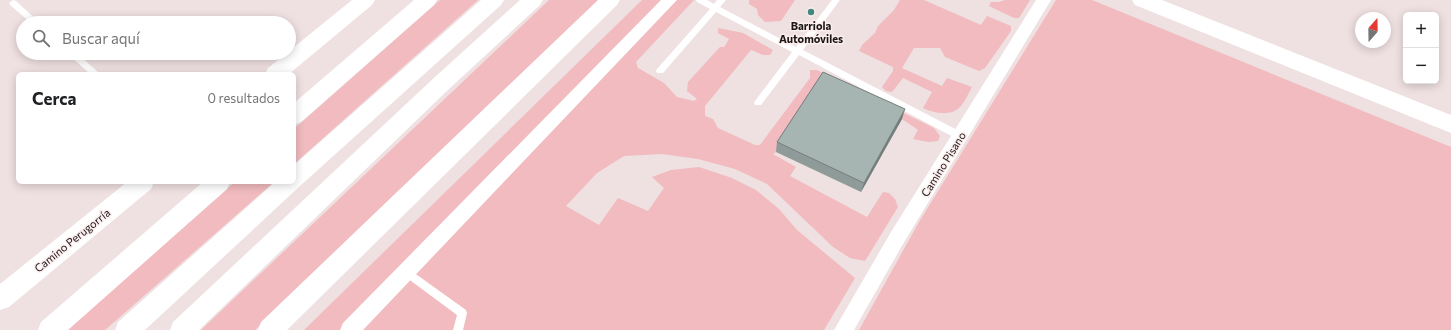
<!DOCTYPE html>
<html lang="es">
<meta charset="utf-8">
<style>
:root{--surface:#fff;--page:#f6f6f6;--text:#202124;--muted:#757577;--line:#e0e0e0}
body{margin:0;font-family:Commissioner,sans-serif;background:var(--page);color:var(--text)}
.controls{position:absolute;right:12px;top:12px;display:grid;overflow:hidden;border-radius:6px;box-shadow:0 2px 10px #0003}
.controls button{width:36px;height:36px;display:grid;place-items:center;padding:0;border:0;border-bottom:1px solid var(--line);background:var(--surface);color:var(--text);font:20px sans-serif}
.compass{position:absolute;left:1355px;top:12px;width:36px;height:36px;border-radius:50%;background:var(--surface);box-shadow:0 2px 10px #0003;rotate:20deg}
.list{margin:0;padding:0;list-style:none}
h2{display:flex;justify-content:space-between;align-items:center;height:52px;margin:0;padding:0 16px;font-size:17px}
h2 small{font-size:13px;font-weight:400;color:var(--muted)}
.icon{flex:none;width:22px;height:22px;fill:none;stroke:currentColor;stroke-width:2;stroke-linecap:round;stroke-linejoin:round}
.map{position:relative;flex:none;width:1451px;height:330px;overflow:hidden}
.search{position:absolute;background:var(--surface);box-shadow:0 2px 10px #0003;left:16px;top:16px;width:280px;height:44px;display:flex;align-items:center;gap:10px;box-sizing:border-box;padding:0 14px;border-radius:22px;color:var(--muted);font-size:15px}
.panel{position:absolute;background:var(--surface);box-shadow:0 2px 10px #0003;left:16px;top:72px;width:280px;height:112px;border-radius:6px}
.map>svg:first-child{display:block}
.green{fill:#f1bbbf}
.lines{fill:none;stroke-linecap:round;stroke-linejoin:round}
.service{fill:#fff;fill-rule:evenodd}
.minor{fill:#fff;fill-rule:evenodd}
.tertiary{fill:#fff;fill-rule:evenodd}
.trunk{fill:#fff;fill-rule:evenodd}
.wall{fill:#8f9b99}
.shaded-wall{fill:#747e7d}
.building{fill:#a6b4b2;stroke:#747e7d}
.poi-dot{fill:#42887e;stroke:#fceeee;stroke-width:1.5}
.labels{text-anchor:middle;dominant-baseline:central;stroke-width:3;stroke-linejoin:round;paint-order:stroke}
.poi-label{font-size:11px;font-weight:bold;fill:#1b1616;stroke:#fceeee}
.street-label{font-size:11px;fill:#1b1616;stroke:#fceeee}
</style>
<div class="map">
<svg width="1451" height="330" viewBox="0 0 1451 330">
<rect width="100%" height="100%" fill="#efe0e1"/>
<g class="green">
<polygon points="440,0 478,0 294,164 294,129"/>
<polygon points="549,0 601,0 393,196 255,330 201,330"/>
<polygon points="642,0 694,0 636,62 638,68 664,83 677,97 694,101 697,99 687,91 688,82 720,47 724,47 729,39 718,33 718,28 743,33 773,50 770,55 763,55 751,50 705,106 705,116 713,119 718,128 755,145 760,145 810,78 810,70 817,70 934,128 940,136 938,141 928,142 913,139 918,130 902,119 821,83 776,152 773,154 796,167 790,176 867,217 883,192 889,193 895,199 898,207 865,261 850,258 833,247 767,184 735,169 698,159 662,154 624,156 597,173 566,206 599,225 618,198 648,211 664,188 652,177 671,170 699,167 732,178 756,190 779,209 797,230 855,278 824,330 304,330"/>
<polygon points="749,0 795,0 781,21 765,22 758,15 757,9 749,4"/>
<path d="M900 0H924L981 25 987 16 1011 26V31L985 68 979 71 945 57 940 48H914L902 68 942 86 947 78 972 87C968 94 965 102 960 107 951 117 933 113 923 108L932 92 903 78 892 92 886 91 882 87 893 71V67L859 51 862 45 875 33 878 26 894 10Z"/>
<polygon points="1005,0 1030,0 1019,18 1014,18 989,6 991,2 999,2"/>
<polygon points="1056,0 1092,0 1451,147 1451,330 859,330 919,222"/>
<polygon points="235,182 274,182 105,330 67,330"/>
</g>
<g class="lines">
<g class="service">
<polygon points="13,0 16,1 40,23 31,23 10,5 9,3"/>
<polygon points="696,0 707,0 714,4 717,0 726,0 720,7 796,47 832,0 840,0 803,50 963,133 964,136 963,139 957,139 799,55 761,105 755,105 754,103 755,101 792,52 716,12 663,73 657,73 656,71 657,69 710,9 697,2"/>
<polygon points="67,53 77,53 100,74 90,74"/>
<polygon points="406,267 466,310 467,313 463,330 453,330 457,315 403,275 401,272 403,269"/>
</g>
<g class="minor">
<polygon points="661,0 677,0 363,330 340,330 343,323"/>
<polygon points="1036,0 1051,0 903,244 854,330 834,330 891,232"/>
</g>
<g class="tertiary">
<polygon points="352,0 375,0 372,5 289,74 265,74 268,68 287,53 289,53 289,51"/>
<polygon points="1132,0 1162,0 1451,115 1451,133 1135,5"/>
<polygon points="127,182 154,182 151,189 9,307 0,310 0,284"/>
</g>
<g class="trunk">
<polygon points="414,0 437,0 434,5 301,122 294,125 294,103"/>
<polygon points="481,0 504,0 501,5 300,186 145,330 115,330 118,322 275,182 294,182 294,165"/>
<polygon points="520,0 543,0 540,5 450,88 199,330 170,330 173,322 436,76"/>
<polygon points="598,0 620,0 617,5 287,330 258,330 261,322"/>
<polygon points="203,182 230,182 227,189 68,330 38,330 41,322"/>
</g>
</g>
<polygon class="wall" points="902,119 861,192 776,152 777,142"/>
<polygon class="shaded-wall" points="905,109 902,119 861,192 864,183"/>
<polygon class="building" points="823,72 905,109 864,183 777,142"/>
<circle class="poi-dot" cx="811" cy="12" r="4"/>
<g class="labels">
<g class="poi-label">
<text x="811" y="25">Barriola<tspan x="811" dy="13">Automóviles</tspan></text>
</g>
<g class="street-label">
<text transform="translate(943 164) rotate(-58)">Camino Pisano</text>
<text transform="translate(72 240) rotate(-39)">Camino Perugorría</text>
</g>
</g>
</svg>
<div class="controls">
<button>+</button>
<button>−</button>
</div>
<svg class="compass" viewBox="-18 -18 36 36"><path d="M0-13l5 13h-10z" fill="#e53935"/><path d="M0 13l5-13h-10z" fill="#757577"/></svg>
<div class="search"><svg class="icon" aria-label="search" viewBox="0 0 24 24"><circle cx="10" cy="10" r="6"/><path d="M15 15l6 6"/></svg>Buscar aquí</div>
<section class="panel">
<h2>Cerca<small>0 resultados</small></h2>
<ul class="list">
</ul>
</section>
</div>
